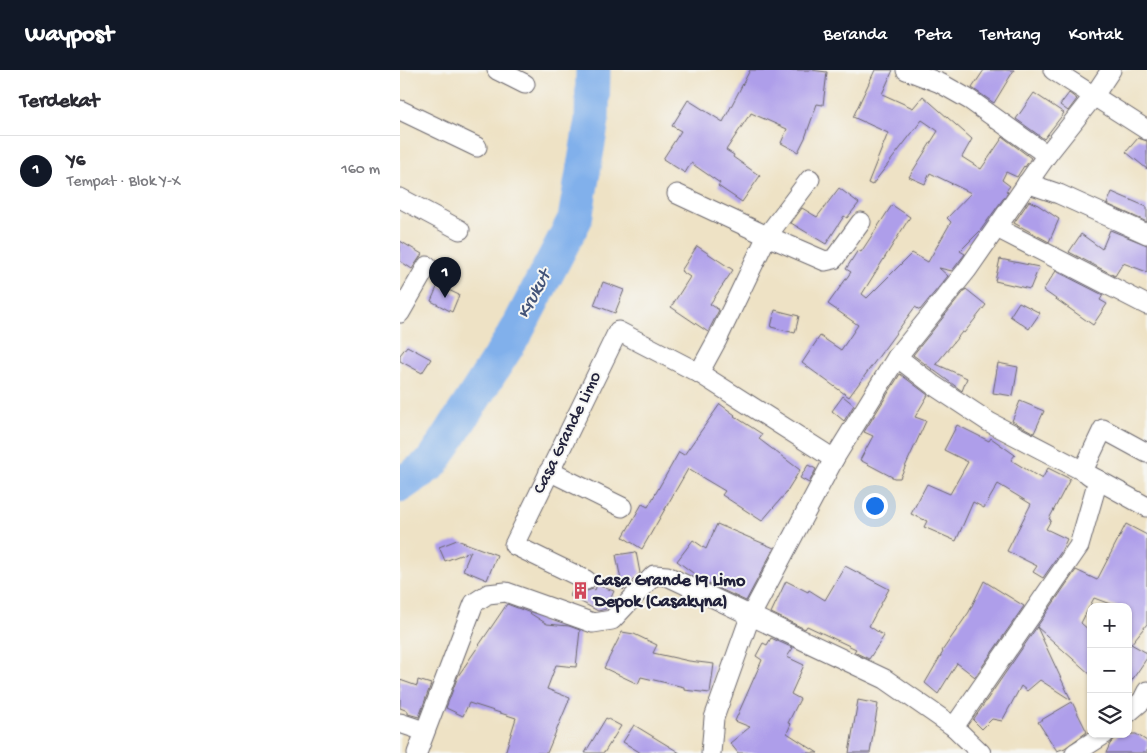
<!DOCTYPE html>
<html lang="id">
<meta charset="utf-8">
<style>
:root{--surface:#fff;--page:#f7f7f7;--text:#2b2b33;--muted:#7c7c81;--line:#e1e1e2;--accent:#111827}
body{margin:0;font-family:"Gochi Hand",sans-serif;background:var(--page);color:var(--text)}
.controls{position:absolute;right:15px;bottom:15px;display:grid;overflow:hidden;border-radius:10px;box-shadow:0 1px 4px #0004}
.controls button{width:45px;height:45px;display:grid;place-items:center;padding:0;border:0;border-bottom:1px solid var(--line);background:var(--surface);color:var(--text);font:25px sans-serif}
.you{position:absolute;left:474px;top:435px;width:18px;height:18px;margin:-12px;border:4px solid #fff;border-radius:50%;background:#1a73e8;box-shadow:0 0 0 8px #1a73e833}
.badge{display:grid;place-items:center;width:32px;height:32px;border-radius:50%;background:var(--accent);color:#fff;font-size:16px;font-weight:700}
.pin{position:absolute;translate:-50% -41px;filter:drop-shadow(0 1px 2px #0008)}
.pin::after{content:'';position:absolute;top:26px;width:18px;height:15px;background:inherit;clip-path:polygon(0 0,100% 0,50% 100%)}
.list{margin:0;padding:0;list-style:none}
h2{display:flex;justify-content:space-between;align-items:center;height:65px;margin:0;padding:0 20px;font-size:21px}
h2 small{font-size:16px;font-weight:400;color:var(--muted)}
.list li{display:grid;grid-template-columns:32px 1fr auto;gap:15px;align-items:center;box-sizing:border-box;height:70px;padding:0 20px;border-top:1px solid var(--line)}
.list b{display:block;font-size:19px;white-space:nowrap}
.list p{margin:0;font-size:16px;white-space:nowrap;color:var(--muted)}
.list em{font-size:16px;font-style:normal;color:var(--muted)}
.icon{flex:none;width:28px;height:28px;fill:none;stroke:currentColor;stroke-width:2;stroke-linecap:round;stroke-linejoin:round}
.map{position:relative;flex:none;width:747px;height:683px;overflow:hidden}
header{display:flex;align-items:center;gap:30px;box-sizing:border-box;height:70px;padding:0 25px;background:var(--accent);color:#fff}
header strong{font-size:24px}
nav{display:flex;gap:28px;margin-inline-start:auto;font-size:18px}
main{display:flex}
aside{flex:1;background:var(--surface)}
.map>svg:first-child{display:block}
.lines{fill:none;stroke-linecap:round;stroke-linejoin:round}
.river{stroke:#81b0eb;stroke-width:35}
.building{fill:#ae9eea}
.street-casing{stroke:#69656b;stroke-width:21}
.street{stroke:#fff;stroke-width:19}
.labels{text-anchor:middle;dominant-baseline:central;stroke-width:4;stroke-linejoin:round;paint-order:stroke}
.street-label{font-size:18px;fill:#22223b;stroke:#f6f6f2}
.poi-label{font-size:18px;font-weight:bold;fill:#22223b;stroke:#f6f6f2;text-anchor:start}
.water-label{font-size:19px;font-style:italic;fill:#435479;stroke:#f6f6f2}
</style>
<header>
<strong>Waypost</strong>
<nav><a>Beranda</a><a>Peta</a><a>Tentang</a><a>Kontak</a></nav>
</header>
<main>
<aside>
<h2>Terdekat<small></small></h2>
<ul class="list">
<li><span class="badge">1</span><div><b>Y6</b><p>Tempat · Blok Y-X</p></div><em>160 m</em></li>
</ul>
</aside>
<div class="map">
<svg width="747" height="683" viewBox="0 0 747 683">
<rect width="100%" height="100%" fill="#f6f6f2"/>
<filter id="ink" filterUnits="userSpaceOnUse"><feTurbulence type="fractalNoise" baseFrequency=".02" numOctaves="2"/><feDisplacementMap in="SourceGraphic" scale="10" xChannelSelector="R" yChannelSelector="G"/><feConvolveMatrix kernelMatrix="1 2 1 2 8 2 1 2 1" color-interpolation-filters="sRGB"/></filter>
<filter id="wash" filterUnits="userSpaceOnUse"><feTurbulence type="fractalNoise" baseFrequency=".0096" numOctaves="4" result="noise"/><feDisplacementMap in="SourceGraphic" scale="20" xChannelSelector="R" yChannelSelector="G"/><feGaussianBlur stdDeviation="1.12" result="paint"/><feColorMatrix in="noise" values="0 0 0 0 0 0 0 0 0 0 0 0 0 0 0 0 0 1.4 0 .05"/><feComposite in="paint" operator="in"/></filter>
<g filter="url(#wash)">
<rect width="100%" height="100%" fill="#eee2c5"/>
<g class="lines">
<polyline class="river" points="0,415 32,393 116,262 175,149 192,50 193,0"/>
</g>
<g id="blocks">
<g class="building">
<polygon points="350,0 411,0 427,2 423,35 417,34 405,68 398,82 381,73 387,59 351,43 349,47 348,47 326,80 334,85 333,87 360,106 342,132 318,116 320,113 291,93 285,103 263,89 281,61 272,56 288,30 323,52"/>
<polygon points="475,0 493,0 482,24 513,38 523,26 572,69 562,87 581,99 603,67 631,88 625,97 624,96 617,107 606,102 602,110 610,116 606,121 608,122 580,161 560,181 565,184 558,193 552,201 539,198 548,206 520,240 515,237 449,327 402,293 420,266 441,280 458,255 428,234 451,202 446,199 458,180 461,182 492,135 510,147 462,224 467,228 512,183 528,192 551,152 547,148 571,123 530,103 525,114 509,107 538,61 522,50 472,115 468,113 488,63 453,47"/>
<polygon points="584,0 614,0 594,33 572,18"/>
<polygon points="634,23 664,43 644,69 616,49"/>
<polygon points="669,23 677,29 668,41 660,35"/>
<polygon points="738,68 747,71 747,99 726,82"/>
<polygon points="439,118 459,133 447,148 444,146 426,174 391,153 402,138 417,147"/>
<polygon points="712,122 747,137 747,152 707,134"/>
<polygon points="629,131 638,135 659,149 649,172 614,153"/>
<polygon points="710,160 747,175 747,202 723,193 715,206 669,182 681,164 702,179"/>
<polygon points="0,171 22,184 12,199 0,191"/>
<polygon points="297,176 333,200 310,234 319,240 308,262 271,237 290,207 281,201"/>
<polygon points="600,189 639,197 630,219 595,211"/>
<polygon points="656,201 703,225 700,230 707,234 693,255 643,220"/>
<polygon points="203,212 224,220 215,243 194,235"/>
<polygon points="38,215 59,225 52,242 31,231"/>
<polygon points="566,219 586,235 564,263 562,262 536,294 567,308 562,321 513,285"/>
<polygon points="619,232 640,243 629,259 610,246"/>
<polygon points="375,240 399,246 395,263 371,257"/>
<polygon points="7,276 31,289 22,303 0,291 0,285"/>
<polygon points="598,293 618,297 613,326 593,323"/>
<polygon points="500,304 528,325 515,347 526,351 500,408 494,408 460,390 473,366 464,362"/>
<polygon points="443,326 454,335 444,351 432,341"/>
<polygon points="620,331 644,341 634,363 612,351"/>
<polygon points="320,334 335,345 334,346 362,364 359,369 400,400 385,424 362,451 322,425 325,421 288,399 242,479 223,467 242,434 248,437 279,382 284,385"/>
<polygon points="557,355 589,371 591,368 615,385 611,390 642,409 648,398 670,409 649,449 651,450 646,459 667,469 661,482 643,508 633,502 637,496 607,481 631,434 598,414 584,438 573,432 556,471 524,457 527,451 511,444 527,414 550,424 568,392 544,380"/>
<polygon points="408,395 416,399 409,413 400,408"/>
<polygon points="317,454 374,478 346,531 305,512 277,491 293,470 306,479"/>
<polygon points="726,454 747,465 747,554 731,574 747,583 747,588 728,616 728,537 718,537 694,528 681,553 691,562 691,605 637,557 671,630 640,610 627,621 621,616 602,651 592,649 582,659 573,650 676,500 697,510"/>
<polygon points="57,470 97,485 87,510 63,500 71,481 45,491 39,477"/>
<polygon points="236,482 240,503 223,520 216,485"/>
<polygon points="445,496 489,519 469,556 484,566 469,589 454,582 456,579 407,556 405,559 371,543 386,511 408,522 409,520 425,530"/>
<polygon points="584,511 624,536 575,607 557,593 538,624 525,613 543,582 542,581 569,542"/>
<polygon points="197,515 214,521 206,539 198,541 170,526 174,517 187,521 193,519 195,520"/>
<polygon points="107,534 128,542 147,554 169,556 180,560 176,597 156,595 147,619 170,628 147,683 105,683 116,648 69,633 63,646 46,638 58,606"/>
<polygon points="222,562 234,564 257,575 253,583 289,591 314,594 310,623 284,620 284,617 241,607 238,614 204,598"/>
<polygon points="371,568 393,578 387,587 404,595 391,624 400,629 388,653 391,654 387,663 418,683 338,683 330,673 350,657 335,651 362,590 356,586 363,573 367,575"/>
<polygon points="0,610 17,616 18,610 31,614 19,647 8,644 8,641 0,638"/>
<polygon points="458,630 478,634 470,683 449,683"/>
<polygon points="672,632 687,662 665,678 657,681 638,652"/>
<polygon points="206,648 221,656 204,683 185,683"/>
<polygon points="234,655 280,683 241,683 223,672"/>
<polygon points="719,664 736,664 747,671 747,683 706,683 710,674"/>
</g>
</g>
</g>
<g filter="url(#ink)">
<use href="#blocks" fill-opacity="0" stroke="#69656b" stroke-width="1"/>
<g class="lines">
<defs>
<g id="street">
<polyline points="97,0 125,14"/>
<polyline points="506,0 540,13 570,30 647,85"/>
<polyline points="653,0 747,60"/>
<polyline points="0,40 77,77"/>
<polyline points="410,109 367,166 317,270 299,303 434,389"/>
<polyline points="627,113 659,124 747,164"/>
<polyline points="277,124 367,166 425,191 434,189 461,152"/>
<polyline points="0,128 60,160"/>
<polyline points="597,158 747,235"/>
<polyline points="0,243 27,196"/>
<polyline points="497,287 533,315 589,352 683,401 703,359 747,383"/>
<polyline points="149,401 222,437"/>
<polyline points="689,405 747,437"/>
<polyline points="186,510 114,475 218,261 299,303"/>
<polyline points="728,643 742,631 747,621"/>
<polyline points="0,653 24,661"/>
<polyline points="554,657 679,476 698,410"/>
<polyline points="17,683 74,533 88,524 106,522 193,553 212,550 254,505 267,506 485,609 554,657 581,683"/>
<polyline points="311,683 314,648 350,547 434,389 497,287 567,200 647,85 693,27 711,0"/>
<polyline points="675,683 705,664"/>
</g>
</defs>
<use href="#street" class="street-casing"/>
<use href="#street" class="street"/>
</g>
</g>
<defs>
<symbol id="building-bare" viewBox="-9 -9 18 18"><path d="M-4-6H4V6H1V3H-1V6H-4ZM-2.5-4.3h1.7v1.8h-1.7ZM.8-4.3h1.7v1.8H.8ZM-2.5-1h1.7V.8h-1.7ZM.8-1h1.7V.8H.8Z" fill="#d1495b" stroke="#f6f6f2" stroke-width="2.5" paint-order="stroke"/></symbol>
</defs>
<g fill-rule="evenodd">
<use href="#building-bare" x="168" y="508" width="25" height="25"/>
</g>
<g class="labels">
<g class="street-label">
<text transform="translate(168 363) rotate(-64)">Casa Grande Limo</text>
</g>
<g class="poi-label">
<text x="194" y="511">Casa Grande I9 Limo<tspan x="194" dy="21">Depok (Casakyna)</tspan></text>
</g>
<g class="water-label">
<text transform="translate(135 225) rotate(-62)">Krukut</text>
</g>
</g>
</svg>
<div class="controls">
<button>+</button>
<button>−</button>
<button><svg class="icon" aria-label="layers" viewBox="0 0 24 24"><path d="M12 4l9 5-9 5-9-5zM3 14l9 5 9-5"/></svg></button>
</div>
<div class="you"></div>
<div class="pin badge" style="left:45px;top:228px">1</div>
</div>
</main>
